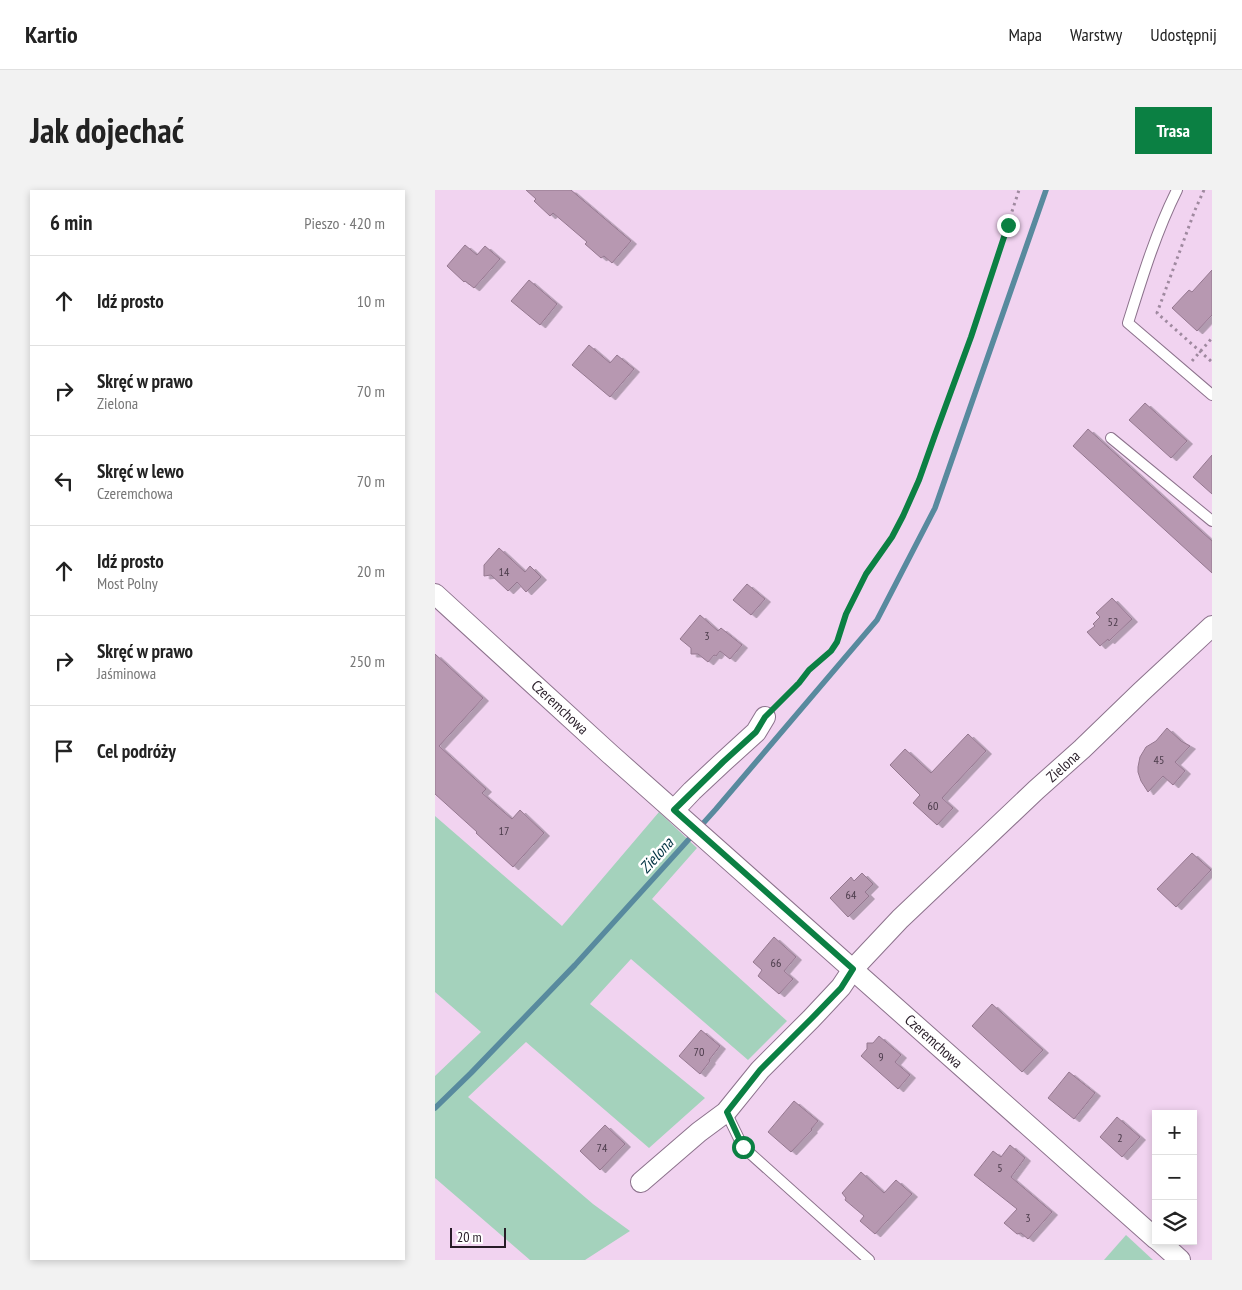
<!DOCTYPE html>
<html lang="pl">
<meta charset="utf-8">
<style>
:root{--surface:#fff;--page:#f2f2f2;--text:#222;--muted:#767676;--line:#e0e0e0;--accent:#0b8043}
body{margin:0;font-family:"PT Sans Narrow",sans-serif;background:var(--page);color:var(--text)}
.controls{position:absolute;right:15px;bottom:15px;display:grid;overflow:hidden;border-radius:0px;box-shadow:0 2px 8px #0003}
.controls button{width:45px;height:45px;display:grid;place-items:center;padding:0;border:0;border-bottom:1px solid var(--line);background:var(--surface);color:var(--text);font:25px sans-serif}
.scale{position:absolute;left:15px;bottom:12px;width:56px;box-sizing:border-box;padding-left:5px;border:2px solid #271c27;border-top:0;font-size:14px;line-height:18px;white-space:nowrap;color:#271c27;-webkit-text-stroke:4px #fff;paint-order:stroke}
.stop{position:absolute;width:15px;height:15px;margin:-11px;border:4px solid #0b8043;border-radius:50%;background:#fff}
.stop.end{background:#0b8043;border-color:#fff;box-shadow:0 1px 5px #0008}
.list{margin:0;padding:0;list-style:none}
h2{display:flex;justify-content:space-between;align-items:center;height:65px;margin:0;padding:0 20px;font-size:21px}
h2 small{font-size:16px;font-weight:400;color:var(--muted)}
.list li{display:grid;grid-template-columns:32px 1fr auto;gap:15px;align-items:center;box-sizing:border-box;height:90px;padding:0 20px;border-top:1px solid var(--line)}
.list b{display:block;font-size:19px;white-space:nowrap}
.list p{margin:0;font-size:16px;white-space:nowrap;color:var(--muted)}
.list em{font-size:16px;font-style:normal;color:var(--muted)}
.icon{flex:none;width:28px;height:28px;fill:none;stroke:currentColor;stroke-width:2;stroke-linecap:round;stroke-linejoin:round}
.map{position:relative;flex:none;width:777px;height:1070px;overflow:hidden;border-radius:0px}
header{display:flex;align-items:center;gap:30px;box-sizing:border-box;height:70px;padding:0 25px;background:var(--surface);border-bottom:1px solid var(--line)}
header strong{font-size:24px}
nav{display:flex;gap:28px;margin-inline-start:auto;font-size:18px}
.intro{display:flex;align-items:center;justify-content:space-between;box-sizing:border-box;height:120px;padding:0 30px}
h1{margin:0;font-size:35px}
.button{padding:12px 22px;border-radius:0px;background:var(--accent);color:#fff;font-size:18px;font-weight:700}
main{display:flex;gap:30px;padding:0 30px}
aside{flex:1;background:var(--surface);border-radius:0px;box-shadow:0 2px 8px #0003}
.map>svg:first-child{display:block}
.green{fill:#a4d2bc}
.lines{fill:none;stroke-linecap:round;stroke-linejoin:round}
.stream{stroke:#588a9e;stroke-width:5.5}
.building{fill:#b798b1;stroke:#957890;filter:url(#shadow)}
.lane-casing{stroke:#8c728c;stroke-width:12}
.street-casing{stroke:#8c728c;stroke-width:22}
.path{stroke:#9f899f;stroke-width:3;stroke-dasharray:2.5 4;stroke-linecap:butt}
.lane{stroke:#fff;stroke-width:10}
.street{stroke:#fff;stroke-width:20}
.route{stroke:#0b8043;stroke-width:6}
.labels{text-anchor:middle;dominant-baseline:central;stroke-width:5;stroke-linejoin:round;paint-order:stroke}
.number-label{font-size:12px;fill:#4b3b4a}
.street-label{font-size:15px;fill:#271c27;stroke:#fff}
.water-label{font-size:16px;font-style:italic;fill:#013241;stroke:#fff}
</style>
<header>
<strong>Kartio</strong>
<nav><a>Mapa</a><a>Warstwy</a><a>Udostępnij</a></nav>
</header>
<div class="intro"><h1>Jak dojechać</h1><a class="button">Trasa</a></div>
<main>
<aside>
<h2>6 min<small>Pieszo · 420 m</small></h2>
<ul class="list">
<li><svg class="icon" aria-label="ahead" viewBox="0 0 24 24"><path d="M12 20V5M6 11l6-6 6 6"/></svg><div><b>Idź prosto</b></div><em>10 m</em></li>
<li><svg class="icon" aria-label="right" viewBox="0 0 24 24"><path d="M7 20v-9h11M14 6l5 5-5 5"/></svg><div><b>Skręć w prawo</b><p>Zielona</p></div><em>70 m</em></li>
<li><svg class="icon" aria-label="left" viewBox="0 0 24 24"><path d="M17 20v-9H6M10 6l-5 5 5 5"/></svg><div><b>Skręć w lewo</b><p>Czeremchowa</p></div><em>70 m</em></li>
<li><svg class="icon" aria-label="ahead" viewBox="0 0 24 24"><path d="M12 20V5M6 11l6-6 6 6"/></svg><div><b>Idź prosto</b><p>Most Polny</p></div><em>20 m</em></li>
<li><svg class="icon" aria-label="right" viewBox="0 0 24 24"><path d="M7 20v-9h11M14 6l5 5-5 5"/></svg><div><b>Skręć w prawo</b><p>Jaśminowa</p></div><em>250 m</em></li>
<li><svg class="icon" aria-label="arrive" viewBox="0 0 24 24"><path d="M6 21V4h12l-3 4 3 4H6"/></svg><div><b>Cel podróży</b></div></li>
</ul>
</aside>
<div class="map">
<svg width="777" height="1070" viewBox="0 0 777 1070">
<defs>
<filter id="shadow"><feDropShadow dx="5.5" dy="3" stdDeviation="0" flood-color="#0004"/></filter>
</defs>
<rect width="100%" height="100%" fill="#f1d3f0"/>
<g class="green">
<polygon points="224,622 262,658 217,709 352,831 313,870 196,769 155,814 270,908 214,958 91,852 33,907 158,1014 195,1041 150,1070 95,1070 0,988 0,886 46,842 0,802 0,626 127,736"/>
<polygon points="691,1045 718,1070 669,1070"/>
</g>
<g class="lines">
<polyline class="stream" points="0,918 36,883 140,775 246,658 281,619 442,430 500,318 611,0"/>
</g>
<g class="building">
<polygon points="91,0 136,0 196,51 177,73 169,66 166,68 150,54 152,52 118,23 115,26 99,11 101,9"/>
<polygon points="30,55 42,65 50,56 65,69 39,98 30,91 29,92 12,76"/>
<polygon points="777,80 777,125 762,141 737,118 754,100 757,102"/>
<polygon points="94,90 122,114 105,135 76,111"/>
<polygon points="154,155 175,173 182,165 199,179 175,207 137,175"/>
<polygon points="710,213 752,251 736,268 694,230"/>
<polygon points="653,239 777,351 777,383 638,256"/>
<polygon points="777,265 777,304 758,287"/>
<polygon points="64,358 90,382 95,376 106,387 91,402 82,392 73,401 56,385 49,386 49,375"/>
<polygon points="312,394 330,409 316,425 298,410"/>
<polygon points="677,408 697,429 674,451 673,449 665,456 652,442 660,436 658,434 665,427 661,423"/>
<polygon points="265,425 283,441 286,438 307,455 295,469 285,461 281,466 279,465 273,472 263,464 256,464 256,458 245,449"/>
<polygon points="0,464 48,508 4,556 51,599 47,603 77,629 85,620 109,643 78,677 41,643 42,642 0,604"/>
<polygon points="732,538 746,551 755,556 740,572 750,581 738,595 728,586 713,602 706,591 703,582 703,577 705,567 711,557 721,551"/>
<polygon points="533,544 551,561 507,608 518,618 502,635 478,613 485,605 455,575 470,559 496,583"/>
<polygon points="757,663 776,680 741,717 722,699"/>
<polygon points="427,683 438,694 430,702 434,706 413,727 395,708 416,687 419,691"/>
<polygon points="339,747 361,767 349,781 358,789 344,804 323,786 327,780 318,772"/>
<polygon points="557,814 608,860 587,882 537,836"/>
<polygon points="266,840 285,856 274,870 275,871 265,884 244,866"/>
<polygon points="444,846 466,865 460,872 475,885 463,899 426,866 432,859 432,853 438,853"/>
<polygon points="634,882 660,903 639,929 613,908"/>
<polygon points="359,911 383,931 376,939 377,940 356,962 333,942"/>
<polygon points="682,927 705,947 687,967 665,947"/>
<polygon points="170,935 190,954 165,980 145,961"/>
<polygon points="575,955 590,968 576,987 617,1022 593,1049 586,1043 582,1044 569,1033 582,1019 539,985 558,961 566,967"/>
<polygon points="426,982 449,1003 461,990 477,1004 440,1044 425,1031 429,1026 410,1010 411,1008 407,1003"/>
</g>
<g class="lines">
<defs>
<g id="lane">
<path d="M742 0C721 42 707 88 693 133L777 205"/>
<polyline points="676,248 777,331"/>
<polyline points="291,922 308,957 434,1070"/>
</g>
<g id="street">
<polyline points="0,404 175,564 721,1049"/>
<polyline points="239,620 257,601 288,572 321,542 330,527"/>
<polyline points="206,992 264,942 291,922 325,880 376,829 406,797 418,779 465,729 601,600 647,559 706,502 777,436"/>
<polyline points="724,1051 745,1070"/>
</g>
</defs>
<use href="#lane" class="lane-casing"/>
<use href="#street" class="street-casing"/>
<g class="path">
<polyline points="769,0 760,20 722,123 777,172"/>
<polyline points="757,171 777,148"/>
<polyline points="343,514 374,480 396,461 402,452 411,424 431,384 457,347 468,326 484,290 499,245 520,193 536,147 584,0"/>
</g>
<use href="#lane" class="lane"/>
<use href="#street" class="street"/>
</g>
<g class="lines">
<polyline class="route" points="308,957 292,922 325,880 376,829 406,798 418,779 239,620 288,572 321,542 330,527 364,493 374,480 396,461 402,452 411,424 431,384 457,347 468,326 484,290 500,245 536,147 573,35"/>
</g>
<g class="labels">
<g class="number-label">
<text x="69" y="381">14</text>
<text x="678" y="431">52</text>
<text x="272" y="445">3</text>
<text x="724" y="569">45</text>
<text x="498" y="615">60</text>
<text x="69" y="640">17</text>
<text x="416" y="704">64</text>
<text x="341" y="772">66</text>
<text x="264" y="861">70</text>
<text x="446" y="866">9</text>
<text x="685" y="947">2</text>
<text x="167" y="957">74</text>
<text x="565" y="977">5</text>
<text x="593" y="1027">3</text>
</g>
<g class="street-label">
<text transform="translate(125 517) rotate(43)">Czeremchowa</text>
<text transform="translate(628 576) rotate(-42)">Zielona</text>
<text transform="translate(499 851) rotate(42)">Czeremchowa</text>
</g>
<g class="water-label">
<text transform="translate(221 665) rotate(-48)">Zielona</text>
</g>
</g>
</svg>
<div class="controls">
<button>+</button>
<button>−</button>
<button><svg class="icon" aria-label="layers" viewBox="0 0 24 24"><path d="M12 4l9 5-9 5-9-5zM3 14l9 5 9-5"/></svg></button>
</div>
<div class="scale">20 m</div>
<div class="stop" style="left:308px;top:957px"></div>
<div class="stop end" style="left:573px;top:35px"></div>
</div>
</main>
